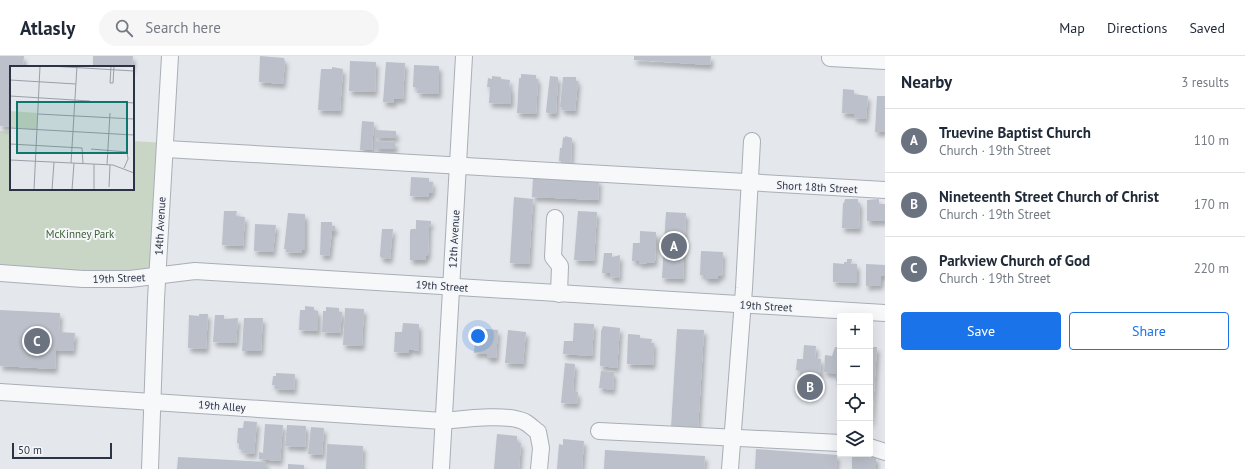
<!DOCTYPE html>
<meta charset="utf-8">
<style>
:root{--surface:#fff;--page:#f6f6f7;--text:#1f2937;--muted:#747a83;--line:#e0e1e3;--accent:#1a73e8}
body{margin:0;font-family:"PT Sans",sans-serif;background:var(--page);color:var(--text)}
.controls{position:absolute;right:12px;bottom:12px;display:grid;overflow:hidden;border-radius:4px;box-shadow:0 4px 16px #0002}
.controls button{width:36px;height:36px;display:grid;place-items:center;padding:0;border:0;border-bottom:1px solid var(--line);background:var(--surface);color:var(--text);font:20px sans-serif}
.scale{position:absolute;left:12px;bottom:10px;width:100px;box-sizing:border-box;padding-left:4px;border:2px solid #2b3445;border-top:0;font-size:11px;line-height:14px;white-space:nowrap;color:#2b3445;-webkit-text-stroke:3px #f4f6f9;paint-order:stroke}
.you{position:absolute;left:478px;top:280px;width:14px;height:14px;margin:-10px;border:3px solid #fff;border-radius:50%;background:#1a73e8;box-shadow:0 0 0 6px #1a73e833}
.badge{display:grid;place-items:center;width:26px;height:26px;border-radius:50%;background:var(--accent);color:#fff;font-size:13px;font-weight:700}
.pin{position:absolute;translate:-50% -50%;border:2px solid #fff;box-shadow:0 1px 4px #0006}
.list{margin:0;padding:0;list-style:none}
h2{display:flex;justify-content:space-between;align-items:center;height:52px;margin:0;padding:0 16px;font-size:17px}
h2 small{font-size:13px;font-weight:400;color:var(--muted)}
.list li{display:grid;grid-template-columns:26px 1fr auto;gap:12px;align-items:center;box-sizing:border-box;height:64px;padding:0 16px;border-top:1px solid var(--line)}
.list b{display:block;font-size:15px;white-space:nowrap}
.list p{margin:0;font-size:13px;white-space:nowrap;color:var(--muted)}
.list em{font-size:13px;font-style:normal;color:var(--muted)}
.actions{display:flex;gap:8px;padding:12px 16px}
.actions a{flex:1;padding:9px 0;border:1px solid var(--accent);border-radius:4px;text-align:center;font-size:14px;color:var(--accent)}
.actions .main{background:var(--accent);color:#fff}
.icon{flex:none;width:22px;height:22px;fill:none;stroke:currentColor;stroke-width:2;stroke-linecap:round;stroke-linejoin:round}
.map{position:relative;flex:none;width:885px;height:413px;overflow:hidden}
header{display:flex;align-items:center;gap:24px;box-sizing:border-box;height:56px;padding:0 20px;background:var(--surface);border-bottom:1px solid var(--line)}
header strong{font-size:19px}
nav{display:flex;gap:22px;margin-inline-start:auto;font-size:14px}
.search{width:280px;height:36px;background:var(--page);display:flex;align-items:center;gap:10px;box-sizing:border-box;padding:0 14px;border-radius:22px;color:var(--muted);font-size:15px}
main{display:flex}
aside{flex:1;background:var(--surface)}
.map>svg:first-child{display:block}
.green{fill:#c9d6c5}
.building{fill:#bbc0ca;filter:url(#shadow)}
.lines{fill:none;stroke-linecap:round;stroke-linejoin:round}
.minor-casing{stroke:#a9aeb7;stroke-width:18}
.minor{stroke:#f7f8fa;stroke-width:16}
.labels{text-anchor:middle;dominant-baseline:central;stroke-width:4;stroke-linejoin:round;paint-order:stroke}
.street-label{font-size:11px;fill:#2b3445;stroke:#f4f6f9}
.park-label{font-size:11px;fill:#3f6138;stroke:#f4f6f9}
.inset-road{fill:none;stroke:#9a9fa9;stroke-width:1}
.view{fill:#0f766e;fill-opacity:0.15;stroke:#0f766e;stroke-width:2}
.inset-edge{fill:none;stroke:#2b3445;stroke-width:2}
</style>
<header>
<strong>Atlasly</strong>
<div class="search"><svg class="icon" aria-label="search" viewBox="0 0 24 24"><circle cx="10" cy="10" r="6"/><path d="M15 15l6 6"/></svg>Search here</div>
<nav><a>Map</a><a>Directions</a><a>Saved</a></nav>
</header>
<main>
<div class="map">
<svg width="885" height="413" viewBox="0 0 885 413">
<defs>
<filter id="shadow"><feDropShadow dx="2.5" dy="4.5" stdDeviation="2" flood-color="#0004"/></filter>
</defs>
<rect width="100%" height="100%" fill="#e4e7ec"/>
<polygon class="green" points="0,75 11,76 11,133 133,133 133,85 166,87 157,220 0,217"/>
<g class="building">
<polygon points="0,0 24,0 23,11 11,11 11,71 0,70"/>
<polygon points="93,0 133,0 132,11 93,11"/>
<polygon points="260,0 284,2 285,6 283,28 259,26"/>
<polygon points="634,0 711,0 710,9 634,4"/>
<polygon points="350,5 376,6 375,36 349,35"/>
<polygon points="386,6 405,7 403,43 394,43 394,47 383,46"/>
<polygon points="414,9 439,10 439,38 417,37 418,31 413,31"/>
<polygon points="332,11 343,13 340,55 318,54 321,13 332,13"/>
<polygon points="521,18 536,19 536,23 538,23 536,58 517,57 519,22 521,22"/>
<polygon points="492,20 501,21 501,23 510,24 509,31 511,32 511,48 489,47 490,31 487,31 488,22 492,23"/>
<polygon points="550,20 558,21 558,24 556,57 554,58 547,57 546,55"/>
<polygon points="563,21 576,21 576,25 578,25 575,55 562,54 562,51 560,51"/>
<polygon points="843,33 854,34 854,38 868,40 866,63 854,62 854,58 842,57"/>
<polygon points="877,40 885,40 885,76 875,76"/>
<polygon points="362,65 374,66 372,94 360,94"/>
<polygon points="376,74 396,75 396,82 376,82"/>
<polygon points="565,80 572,82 571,108 561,107 561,105 559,105 560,92 562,92 563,81 565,82"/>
<polygon points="375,85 395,86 395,93 375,93"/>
<polygon points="411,121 429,122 429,126 433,126 432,137 429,137 428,141 410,140"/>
<polygon points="533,121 599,124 598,144 532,141"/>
<polygon points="514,141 533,143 529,208 510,207"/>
<polygon points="845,143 858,143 858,147 860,147 859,173 842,172 843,147 844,147"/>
<polygon points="879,143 879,148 885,148 885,165 867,165 867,144"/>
<polygon points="224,155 237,155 236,160 245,161 243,190 222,189"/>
<polygon points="578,155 597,156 594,205 574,204"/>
<polygon points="666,156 686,157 683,223 662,222"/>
<polygon points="288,157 305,158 305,194 302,194 302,197 286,196 286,193 284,193"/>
<polygon points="416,164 431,165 431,169 429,169 428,200 426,200 425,204 410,204 410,175 411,173 416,173"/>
<polygon points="321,166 332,166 332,170 335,170 335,175 332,175 329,200 320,199"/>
<polygon points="255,168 276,169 273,196 254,195"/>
<polygon points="382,173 393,173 390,203 381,202 380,199"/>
<polygon points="640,175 656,176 655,206 639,208 639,205 632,205 633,187 640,187"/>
<polygon points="701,195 723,196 722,220 718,219 718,223 705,223 705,219 700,219"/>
<polygon points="604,197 612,197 612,201 620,199 619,222 610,221 610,217 602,217"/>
<polygon points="847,203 852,203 851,208 857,208 857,227 833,226 833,207 844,208 844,206 847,206"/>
<polygon points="866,208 885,209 885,220 881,220 881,229 866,230"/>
<polygon points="305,250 314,251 314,254 318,255 318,275 299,274 300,254 305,254"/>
<polygon points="326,251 339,252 339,256 342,256 340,277 322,276 323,255 326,255"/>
<polygon points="345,252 364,253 362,290 343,289"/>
<polygon points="0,254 60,257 59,276 75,277 73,295 56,294 55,313 0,310"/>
<polygon points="199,258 208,258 206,293 188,292 189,259 199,260"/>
<polygon points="215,259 224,259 224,263 238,262 236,287 213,286"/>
<polygon points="244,262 263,262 261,295 242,295"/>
<polygon points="403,267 419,268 419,295 409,293 409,297 394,296 395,276 402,276"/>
<polygon points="574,267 594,268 592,300 563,298 564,285 573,285"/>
<polygon points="603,270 620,272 617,312 600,310 601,275"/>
<polygon points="476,272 498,274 496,302 487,302 487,298 474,297"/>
<polygon points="677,273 704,274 698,374 671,372"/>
<polygon points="508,274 526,276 523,308 505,307"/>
<polygon points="628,278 640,279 640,282 652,283 651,287 654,287 653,309 627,308"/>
<polygon points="804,289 816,290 815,302 821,303 819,331 799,330 800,315 796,314 797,303 803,303"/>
<polygon points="835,291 840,291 840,325 836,325 836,318 824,316 825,299 832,300"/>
<polygon points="870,291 877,291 872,366 870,366"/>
<polygon points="565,307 575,308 573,336 578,336 577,348 561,347"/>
<polygon points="601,315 614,316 613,334 599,332"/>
<polygon points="276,317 295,318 294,334 275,333 275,329 272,329 273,320 276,320"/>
<polygon points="244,365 257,366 254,398 243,397 244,393 239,393 239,387 237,387 238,372 243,372"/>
<polygon points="265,368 283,369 280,405 259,403 259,396 263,397"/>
<polygon points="287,369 306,370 305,391 285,390"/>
<polygon points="311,371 324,372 322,399 308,398"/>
<polygon points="497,378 517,380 517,386 521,387 519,413 494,413"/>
<polygon points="563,383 584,385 582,413 557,413 559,388 563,389"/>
<polygon points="327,388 363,390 362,413 326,413"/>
<polygon points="756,393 837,399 836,413 755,413"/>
<polygon points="605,394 705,400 704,413 604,413"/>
<polygon points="852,400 876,401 876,413 852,413"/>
<polygon points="178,401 266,406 266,413 177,413"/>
<polygon points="288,408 304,409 304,413 288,413"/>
</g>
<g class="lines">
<defs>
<g id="minor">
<polyline points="830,2 885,5"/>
<polyline points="166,93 885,134"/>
<polyline points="555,162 553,201 560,210 559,238"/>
<polyline points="0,217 83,223 130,223 195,215 885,257"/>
<path d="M0 336 443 365C464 363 507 357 525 366 530 369 534 373 538 376L541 392 539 413"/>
<polyline points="599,375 840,387"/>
<polyline points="870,391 885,396"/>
<polyline points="150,413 156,243 170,0"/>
<polyline points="441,413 464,0"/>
<polyline points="730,413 744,232 752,85"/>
</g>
</defs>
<use href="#minor" class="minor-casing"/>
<use href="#minor" class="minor"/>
</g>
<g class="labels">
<g class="street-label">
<text transform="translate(817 131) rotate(3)">Short 18th Street</text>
<text transform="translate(160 170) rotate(-87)">14th Avenue</text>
<text transform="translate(454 183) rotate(-87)">12th Avenue</text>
<text transform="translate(119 222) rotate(-2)">19th Street</text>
<text transform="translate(442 230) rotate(4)">19th Street</text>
<text transform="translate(766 250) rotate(3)">19th Street</text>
<text transform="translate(222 350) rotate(4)">19th Alley</text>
</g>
<g class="park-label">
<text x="80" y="178">McKinney Park</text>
</g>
</g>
<g transform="translate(10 10)">
<rect width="124" height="124" fill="#e4e7ec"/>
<path d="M0 45 28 47 27 64 0 62Z" fill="#c9d6c5"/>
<path class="inset-road" d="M40 0 124 5M101 0 100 17H103L104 0M0 14 66 18M0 30 80 35M110 36 124 37M28 48 124 53M0 62 124 69M0 78 72 82 73 98M81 83 117 86 118 93 114 102M0 94 103 99 124 107M61 97 67 0M84 98V124M97 99 100 47M99 121 100 99M24 124 30 0M42 124 44 96M62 124 64 97"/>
<path class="view" d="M7 36H117V87H7Z"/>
<rect width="124" height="124" class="inset-edge"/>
</g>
</svg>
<div class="controls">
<button>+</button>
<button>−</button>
<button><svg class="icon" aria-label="locate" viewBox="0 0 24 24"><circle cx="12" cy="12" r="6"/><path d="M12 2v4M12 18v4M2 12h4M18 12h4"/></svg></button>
<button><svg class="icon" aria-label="layers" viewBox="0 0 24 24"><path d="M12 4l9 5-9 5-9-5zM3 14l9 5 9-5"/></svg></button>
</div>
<div class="scale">50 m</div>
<div class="you"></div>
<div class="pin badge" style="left:674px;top:190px;background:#6b7280">A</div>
<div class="pin badge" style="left:810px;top:331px;background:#6b7280">B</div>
<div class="pin badge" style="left:37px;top:285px;background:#6b7280">C</div>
</div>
<aside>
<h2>Nearby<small>3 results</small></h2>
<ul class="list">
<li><span class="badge" style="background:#6b7280">A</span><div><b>Truevine Baptist Church</b><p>Church · 19th Street</p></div><em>110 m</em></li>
<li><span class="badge" style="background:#6b7280">B</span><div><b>Nineteenth Street Church of Christ</b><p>Church · 19th Street</p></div><em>170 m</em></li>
<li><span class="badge" style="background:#6b7280">C</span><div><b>Parkview Church of God</b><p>Church · 19th Street</p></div><em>220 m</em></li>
</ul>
<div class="actions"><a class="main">Save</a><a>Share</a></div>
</aside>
</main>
